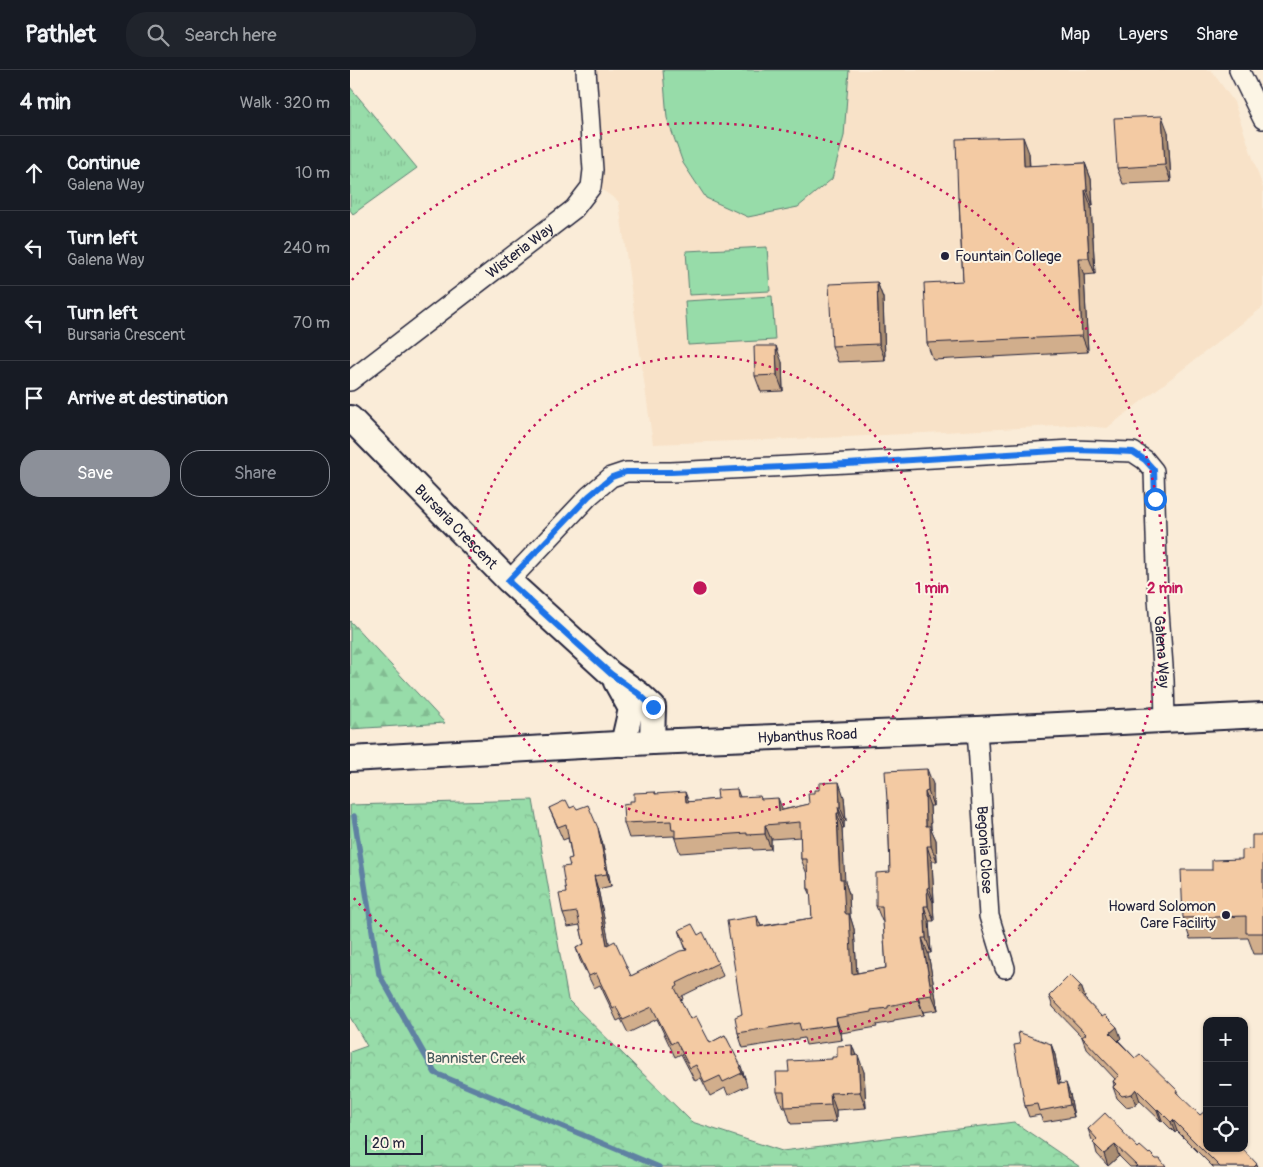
<!DOCTYPE html>
<meta charset="utf-8">
<style>
:root{--surface:#171b24;--page:#20242c;--text:#f1f3f6;--muted:#9ea1a6;--line:#363941;--accent:#8c9099}
body{margin:0;font-family:Pangolin,sans-serif;background:var(--page);color:var(--text)}
.controls{position:absolute;right:15px;bottom:15px;display:grid;overflow:hidden;border-radius:10px;box-shadow:0 1px 4px #0004}
.controls button{width:45px;height:45px;display:grid;place-items:center;padding:0;border:0;border-bottom:1px solid var(--line);background:var(--surface);color:var(--text);font:25px sans-serif}
.scale{position:absolute;left:15px;bottom:12px;width:58px;box-sizing:border-box;padding-left:5px;border:2px solid #22223b;border-top:0;font-size:14px;line-height:18px;white-space:nowrap;color:#22223b;-webkit-text-stroke:4px #fcf5e5;paint-order:stroke}
.stop{position:absolute;width:15px;height:15px;margin:-11px;border:4px solid #1a73e8;border-radius:50%;background:#fff}
.stop.end{background:#1a73e8;border-color:#fff;box-shadow:0 1px 5px #0008}
.list{margin:0;padding:0;list-style:none}
h2{display:flex;justify-content:space-between;align-items:center;height:65px;margin:0;padding:0 20px;font-size:21px}
h2 small{font-size:16px;font-weight:400;color:var(--muted)}
.list li{display:grid;grid-template-columns:32px 1fr auto;gap:15px;align-items:center;box-sizing:border-box;height:75px;padding:0 20px;border-top:1px solid var(--line)}
.list b{display:block;font-size:19px;white-space:nowrap}
.list p{margin:0;font-size:16px;white-space:nowrap;color:var(--muted)}
.list em{font-size:16px;font-style:normal;color:var(--muted)}
.actions{display:flex;gap:10px;padding:15px 20px}
.actions a{flex:1;padding:11px 0;border:1px solid var(--accent);border-radius:20px;text-align:center;font-size:18px;color:var(--accent)}
.actions .main{background:var(--accent);color:#fff}
.icon{flex:none;width:28px;height:28px;fill:none;stroke:currentColor;stroke-width:2;stroke-linecap:round;stroke-linejoin:round}
.map{position:relative;flex:none;width:913px;height:1097px;overflow:hidden}
header{display:flex;align-items:center;gap:30px;box-sizing:border-box;height:70px;padding:0 25px;background:var(--surface);border-bottom:1px solid var(--line)}
header strong{font-size:24px}
nav{display:flex;gap:28px;margin-inline-start:auto;font-size:18px}
.search{width:350px;height:45px;background:var(--page);display:flex;align-items:center;gap:12px;box-sizing:border-box;padding:0 18px;border-radius:20px;color:var(--muted);font-size:19px}
main{display:flex}
aside{flex:1;background:var(--surface)}
.map>svg:first-child{display:block}
.built{fill:#f8e2c8}
.grass{fill:url(#grass-tufts);stroke:#5c7f72}
.forest{fill:url(#forest-firs);stroke:#5c7f72}
.park{fill:url(#park-crowns);stroke:#5c7f72}
.pitch{fill:#97dca9;stroke:#5c7f72}
.lines{fill:none;stroke-linecap:round;stroke-linejoin:round}
.stream{stroke:#5f81a2;stroke-width:5.5}
.minor-casing{stroke:#22223b;stroke-width:22}
.tertiary-casing{stroke:#22223b;stroke-width:28}
.minor{stroke:#fcf5e5;stroke-width:19}
.tertiary{stroke:#fcf5e5;stroke-width:24}
.wall{fill:#d1ae8c;stroke:#22223b}
.shaded-wall{fill:#aa8d72;stroke:#22223b}
.building{fill:#f3caa3;stroke:#22223b}
.route{stroke:#1a73e8;stroke-width:6}
.ring{fill:none;stroke:#c2185b;stroke-width:2.5;stroke-dasharray:2.5 5}
.poi-dot{fill:#22223b;stroke:#fcf5e5;stroke-width:2}
.labels{text-anchor:middle;dominant-baseline:central;stroke-width:4;stroke-linejoin:round;paint-order:stroke}
.street-label{font-size:15px;fill:#22223b;stroke:#fcf5e5}
.poi-label{font-size:15px;fill:#22223b;stroke:#fcf5e5;text-anchor:start}
.park-label{font-size:15px;fill:#455a5c;stroke:#fcf5e5}
.centre{fill:#c2185b;stroke:#fcf5e5;stroke-width:2.5}
.ring-label{font-size:15px;text-anchor:middle;font-weight:bold;fill:#c2185b;stroke:#fcf5e5;stroke-width:4;stroke-linejoin:round;paint-order:stroke}
</style>
<header>
<strong>Pathlet</strong>
<div class="search"><svg class="icon" aria-label="search" viewBox="0 0 24 24"><circle cx="10" cy="10" r="6"/><path d="M15 15l6 6"/></svg>Search here</div>
<nav><a>Map</a><a>Layers</a><a>Share</a></nav>
</header>
<main>
<aside>
<h2>4 min<small>Walk · 320 m</small></h2>
<ul class="list">
<li><svg class="icon" aria-label="ahead" viewBox="0 0 24 24"><path d="M12 20V5M6 11l6-6 6 6"/></svg><div><b>Continue</b><p>Galena Way</p></div><em>10 m</em></li>
<li><svg class="icon" aria-label="left" viewBox="0 0 24 24"><path d="M17 20v-9H6M10 6l-5 5 5 5"/></svg><div><b>Turn left</b><p>Galena Way</p></div><em>240 m</em></li>
<li><svg class="icon" aria-label="left" viewBox="0 0 24 24"><path d="M17 20v-9H6M10 6l-5 5 5 5"/></svg><div><b>Turn left</b><p>Bursaria Crescent</p></div><em>70 m</em></li>
<li><svg class="icon" aria-label="arrive" viewBox="0 0 24 24"><path d="M6 21V4h12l-3 4 3 4H6"/></svg><div><b>Arrive at destination</b></div></li>
</ul>
<div class="actions"><a class="main">Save</a><a>Share</a></div>
</aside>
<div class="map">
<svg width="913" height="1097" viewBox="0 0 913 1097">
<defs>
<pattern id="grass-tufts" width="24" height="20" patternUnits="userSpaceOnUse" patternTransform="scale(1.25)"><rect width="24" height="20" fill="#97dca9"/><path d="M3 7l-1-3M5 7V3M7 7l1-3M15 17l-1-3M17 17v-4M19 17l1-3" fill="none" stroke="#82bc92"/></pattern>
<pattern id="forest-firs" width="22" height="20" patternUnits="userSpaceOnUse" patternTransform="scale(1.25)"><rect width="22" height="20" fill="#97dca9"/><path d="M5 1l3.5 6h-7zM16 11l3.5 6h-7z" fill="#82bc92"/></pattern>
<pattern id="park-crowns" width="20" height="18" patternUnits="userSpaceOnUse" patternTransform="scale(1.25)"><rect width="20" height="18" fill="#97dca9"/><path d="M2 6a3 3 0 1 1 6 0M12 15a3 3 0 1 1 6 0" fill="none" stroke="#82bc92"/></pattern>
</defs>
<rect width="100%" height="100%" fill="#faecd8"/>
<filter id="ink" filterUnits="userSpaceOnUse"><feTurbulence type="fractalNoise" baseFrequency=".02" numOctaves="2"/><feDisplacementMap in="SourceGraphic" scale="10" xChannelSelector="R" yChannelSelector="G"/><feConvolveMatrix kernelMatrix="1 2 1 2 8 2 1 2 1" color-interpolation-filters="sRGB"/></filter>
<g filter="url(#ink)">
<polygon class="built" points="244,0 861,0 884,32 913,118 913,237 757,358 724,355 497,367 303,374 269,134 268,131 251,119"/>
<polygon class="grass" points="0,17 67,98 3,144 0,140"/>
<polygon class="forest" points="0,551 95,653 0,659"/>
<polygon class="park" points="183,730 218,930 342,1052 432,1081 664,1052 730,1097 0,1097 0,982 17,976 0,947 0,735"/>
<g class="pitch">
<polygon points="313,0 499,0 494,66 482,109 448,137 398,147 356,128 333,93 317,48"/>
<polygon points="417,177 420,221 339,225 336,181"/>
<polygon points="422,226 425,270 338,275 335,231"/>
</g>
<g class="lines">
<polyline class="stream" points="4,746 29,904 85,1003 309,1097"/>
<defs>
<g id="minor">
<polyline points="889,0 913,49"/>
<path id="s1" d="M0 311 224 139 241 117 243 100 236 0"/>
<path id="s2" d="M159 511 239 426 261 407 276 402H321L497 393 722 380 783 382 795 390 804 401 808 528 814 610 815 650"/>
<path id="s3" d="M627 659 639 846 655 898"/>
</g>
<g id="tertiary">
<path id="s4" d="M0 348 159 511 261 604 289 624 303 637 302 672"/>
<polyline points="266,612 281,639 273,674"/>
<path id="s5" d="M0 689 302 672 627 659 913 645"/>
</g>
</defs>
<use href="#minor" class="minor-casing"/>
<use href="#tertiary" class="tertiary-casing"/>
<use href="#minor" class="minor"/>
<use href="#tertiary" class="tertiary"/>
</g>
<g class="wall">
<polygon points="818,62 821,112 773,114 767,98"/>
<polygon points="679,83 680,96 735,93 741,109 743,136 741,136 745,204 734,205 738,282 583,290 577,273 613,211 609,132 608,128"/>
<polygon points="527,212 533,228 535,290 488,292 482,276"/>
<polygon points="432,292 433,321 411,322 405,306"/>
<polygon points="583,714 583,736 580,736 581,759 586,770 587,791 582,791 584,832 583,832 584,851 579,851 581,883 578,883 588,940 573,942 574,945 544,950 544,952 526,955 527,957 491,963 492,970 456,975 454,968 393,978 388,963 392,944 407,846 411,856 462,848 461,825 458,819 458,804 457,804 451,789 451,767 421,769 421,779 403,780 402,778 330,783 324,766 279,768 274,753 279,734 305,722 306,724 339,732 368,729 387,719 390,727 411,729 432,740 494,727 496,751 494,751 494,758 492,758 494,807 495,812 499,824 500,846 504,859 507,903 536,898 533,851 532,851 526,836 540,802 538,735 537,730"/>
<polygon points="199,738 220,738 227,739 252,771 261,816 248,819 259,874 281,906 336,880 329,860 348,865 368,893 373,906 332,926 333,929 330,930 340,949 360,973 375,965 395,1008 395,1009 397,1016 378,1025 375,1018 360,1026 351,1008 345,1011 331,984 325,987 307,949 278,963 271,949 267,951 250,915 244,918 230,890 226,878 234,874 230,855 218,857 213,844 220,796 222,788 218,768 213,770"/>
<polygon points="913,765 913,884 904,884 898,868 840,869 833,848 862,800 892,789 902,779"/>
<polygon points="731,916 735,927 734,928 771,968 768,970 785,988 827,1020 857,1078 887,1082 907,1094 908,1097 863,1097 827,1061 825,1063 812,1050 811,1051 790,1031 786,1035 776,1037 767,1028 763,1017 764,1015 763,1011 765,1009 736,978 732,967 703,937 699,926"/>
<polygon points="701,974 705,985 710,1014 720,1024 724,1047 693,1052 690,1045 679,1047 675,1036"/>
<polygon points="502,975 506,986 514,1002 516,1038 486,1040 486,1052 441,1054 436,1038 433,1038 427,1022 439,1002 482,989 487,987"/>
<polygon points="738,1059 788,1078 806,1089 816,1097 780,1097 769,1086 758,1096 747,1084 744,1072 742,1070"/>
</g>
<g class="shaded-wall">
<polygon points="812,46 818,62 821,112 815,95"/>
<polygon points="673,67 679,83 680,113 674,96"/>
<polygon points="735,93 741,109 743,136 737,120"/>
<polygon points="735,120 741,136 745,204 739,188"/>
<polygon points="728,188 734,205 738,282 732,266"/>
<polygon points="527,212 533,228 535,290 529,274"/>
<polygon points="426,276 432,292 433,321 427,305"/>
<polygon points="577,699 583,714 583,736 578,721"/>
<polygon points="489,712 494,727 496,751 490,737"/>
<polygon points="335,722 341,737 336,732"/>
<polygon points="575,722 580,736 581,759 586,770 587,791 581,776 576,756"/>
<polygon points="428,728 434,743 429,741"/>
<polygon points="488,737 494,751 494,758 489,743"/>
<polygon points="487,743 492,758 495,812 499,824 500,846 504,859 508,919 502,904 490,809"/>
<polygon points="415,755 421,769 421,779 415,764"/>
<polygon points="248,758 252,771 261,816 257,804"/>
<polygon points="577,776 582,791 584,832 579,817"/>
<polygon points="244,806 248,819 262,887 257,875"/>
<polygon points="577,818 583,832 584,851 578,836"/>
<polygon points="574,836 579,851 581,883 576,868"/>
<polygon points="572,868 578,883 588,940 582,925"/>
<polygon points="731,916 735,927 731,932 727,921"/>
<polygon points="568,927 574,945 568,930"/>
<polygon points="486,948 491,963 492,970 487,955"/>
<polygon points="767,957 771,968 765,974 760,963"/>
<polygon points="701,974 705,985 712,1025 708,1014"/>
<polygon points="502,975 508,992 502,986"/>
<polygon points="508,985 514,1002 516,1038 510,1022"/>
<polygon points="391,996 395,1008 395,1009 389,997"/>
<polygon points="716,1013 720,1024 724,1047 720,1035"/>
<polygon points="786,1019 790,1031 786,1035 782,1024"/>
<polygon points="480,1023 486,1040 486,1052 481,1035"/>
<polygon points="808,1039 812,1050 811,1051 807,1040"/>
<polygon points="823,1050 827,1061 825,1063 821,1052"/>
<polygon points="765,1075 769,1086 758,1096 754,1084"/>
</g>
<g class="building">
<polygon points="812,46 815,95 767,98 764,48"/>
<polygon points="673,67 674,96 735,93 737,120 735,120 739,188 728,188 732,266 577,273 574,213 613,211 609,128 608,128 606,69"/>
<polygon points="527,212 529,274 482,276 479,214"/>
<polygon points="404,276 426,276 427,305 405,306"/>
<polygon points="577,699 578,721 575,722 576,756 580,756 581,776 577,776 579,817 577,818 578,836 574,836 576,868 572,868 582,925 568,927 568,930 538,936 538,938 521,940 521,942 486,948 487,955 451,960 449,953 388,963 385,947 392,944 377,851 407,846 408,857 462,848 460,819 458,819 457,789 451,789 450,752 415,755 415,764 397,765 397,763 325,768 325,760 322,760 321,751 274,753 273,735 279,734 279,731 284,731 284,723 305,722 305,724 335,722 336,732 368,729 367,720 387,719 388,727 410,726 411,729 428,728 429,741 459,734 458,723 464,723 464,720 469,720 469,713 489,712 490,737 488,737 489,743 487,743 489,792 490,809 493,809 495,843 496,843 496,844 499,844 502,904 536,898 532,836 526,836 526,803 540,802 538,730 537,730 535,701"/>
<polygon points="216,730 220,738 225,736 227,739 238,735 248,758 257,804 244,806 257,875 265,871 281,906 330,881 337,880 333,872 335,871 329,860 342,854 348,865 353,862 368,893 327,913 328,916 325,918 340,949 346,946 360,973 375,965 391,996 389,997 392,1003 373,1012 370,1006 355,1013 346,995 340,998 326,971 321,974 302,937 273,950 266,937 263,939 246,903 239,906 226,878 234,874 227,842 213,844 209,824 216,823 212,797 220,796 218,789 222,788 216,754 208,757 199,738"/>
<polygon points="902,765 913,765 913,863 896,863 896,846 833,848 831,800 862,800 862,790 892,789 892,780 902,779"/>
<polygon points="720,905 731,916 727,921 752,947 755,945 767,957 760,963 785,988 790,984 827,1020 826,1022 850,1045 855,1041 857,1043 857,1078 883,1078 887,1082 891,1078 892,1078 907,1094 904,1097 870,1097 823,1050 821,1052 808,1039 807,1040 786,1019 782,1024 772,1026 763,1017 766,1014 763,1011 769,1006 732,967 736,964 699,926"/>
<polygon points="668,962 701,974 708,1014 716,1013 720,1035 689,1041 687,1034 675,1036 664,975 670,974"/>
<polygon points="502,975 502,986 508,985 510,1022 480,1023 481,1035 435,1037 434,1022 427,1022 426,1002 439,1002 438,991 482,989 482,987 487,987 487,976"/>
<polygon points="755,1043 788,1078 790,1076 799,1084 800,1083 806,1089 810,1089 816,1097 785,1097 787,1096 765,1075 754,1084 743,1073 747,1069 738,1059"/>
</g>
</g>
<g class="lines" filter="url(#ink)">
<polyline class="route" points="303,637 289,624 261,604 158,511 239,426 262,407 276,402 321,402 497,394 722,380 761,381 783,382 795,390 804,400 805,429"/>
</g>
<g class="ring">
<circle cx="350" cy="518" r="232"/>
<path d="M2 210A465 465 0 1 1 2 826"/>
</g>
<g class="poi-dot">
<circle cx="595" cy="186" r="5"/>
<circle cx="876" cy="845" r="5"/>
</g>
<g class="labels">
<g class="street-label">
<text stroke="none"><textPath href="#s1" startOffset="214">Wisteria Way</textPath></text>
<text stroke="none"><textPath href="#s4" startOffset="152">Bursaria Crescent</textPath></text>
<text stroke="none"><textPath href="#s2" startOffset="879">Galena Way</textPath></text>
<text stroke="none"><textPath href="#s5" startOffset="458">Hybanthus Road</textPath></text>
<text stroke="none"><textPath href="#s3" startOffset="121">Begonia Close</textPath></text>
</g>
<g class="poi-label">
<text x="605" y="186">Fountain College</text>
<text x="866" y="836" text-anchor="end">Howard Solomon<tspan x="866" dy="17">Care Facility</tspan></text>
</g>
<g class="park-label">
<text x="126" y="988">Bannister Creek</text>
</g>
</g>
<circle cx="350" cy="518" r="8" class="centre"/>
<g class="ring-label">
<text x="582" y="523">1 min</text>
<text x="815" y="523">2 min</text>
</g>
</svg>
<div class="controls">
<button>+</button>
<button>−</button>
<button><svg class="icon" aria-label="locate" viewBox="0 0 24 24"><circle cx="12" cy="12" r="6"/><path d="M12 2v4M12 18v4M2 12h4M18 12h4"/></svg></button>
</div>
<div class="scale">20 m</div>
<div class="stop" style="left:805px;top:429px"></div>
<div class="stop end" style="left:303px;top:637px"></div>
</div>
</main>
